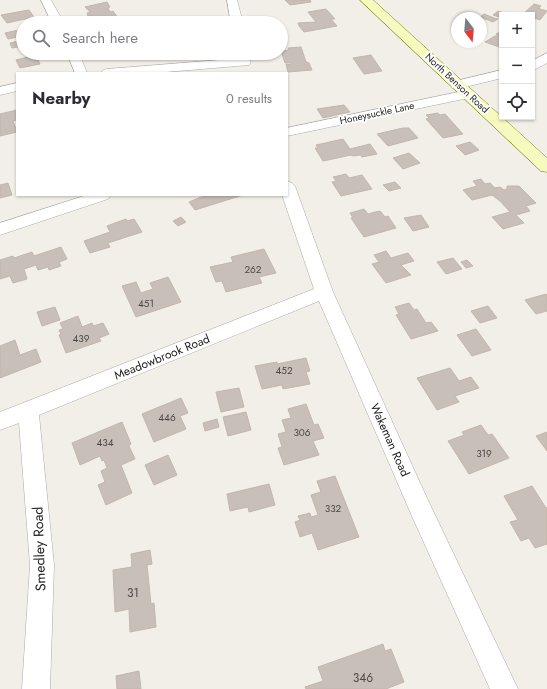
<!DOCTYPE html>
<meta charset="utf-8">
<style>
:root{--surface:#fff;--page:#f7f7f7;--text:#2b2b33;--muted:#7c7c81;--line:#e1e1e2}
body{margin:0;font-family:Jost,sans-serif;background:var(--page);color:var(--text)}
.controls{position:absolute;right:12px;top:12px;display:grid;overflow:hidden;border-radius:0px;box-shadow:0 1px 3px #0004}
.controls button{width:36px;height:36px;display:grid;place-items:center;padding:0;border:0;border-bottom:1px solid var(--line);background:var(--surface);color:var(--text);font:20px sans-serif}
.compass{position:absolute;left:451px;top:12px;width:36px;height:36px;border-radius:50%;background:var(--surface);box-shadow:0 1px 3px #0004;rotate:164deg}
.list{margin:0;padding:0;list-style:none}
h2{display:flex;justify-content:space-between;align-items:center;height:52px;margin:0;padding:0 16px;font-size:17px}
h2 small{font-size:13px;font-weight:400;color:var(--muted)}
.icon{flex:none;width:22px;height:22px;fill:none;stroke:currentColor;stroke-width:2;stroke-linecap:round;stroke-linejoin:round}
.map{position:relative;flex:none;width:547px;height:689px;overflow:hidden}
.search{position:absolute;background:var(--surface);box-shadow:0 1px 3px #0004;left:16px;top:16px;width:272px;height:44px;display:flex;align-items:center;gap:10px;box-sizing:border-box;padding:0 14px;border-radius:22px;color:var(--muted);font-size:15px}
.panel{position:absolute;background:var(--surface);box-shadow:0 1px 3px #0004;left:16px;top:72px;width:272px;height:124px;border-radius:0px}
.map>svg:first-child{display:block}
.building{fill:#c7bfb8;stroke:#c4b6ab}
.lines{fill:none;stroke-linecap:round;stroke-linejoin:round}
.minor-casing{stroke:#a9a9a9;stroke-width:1}
.secondary-casing{stroke:#707d05;stroke-width:1}
.minor{fill:#fff;fill-rule:evenodd}
.secondary{fill:#f7fabf;fill-rule:evenodd}
.labels{text-anchor:middle;dominant-baseline:central;stroke-width:3.5;stroke-linejoin:round;paint-order:stroke}
.far-street-label{font-size:10px;fill:#222;stroke:#fff}
.number-label{font-size:10px;fill:#4b4948}
.street-label{font-size:12px;fill:#222;stroke:#fff}
.near-number-label{font-size:12px;fill:#4b4948}
.near-street-label{font-size:14px;fill:#222;stroke:#fff}
</style>
<div class="map">
<svg width="547" height="689" viewBox="0 0 547 689">
<rect width="100%" height="100%" fill="#f2efe9"/>
<g class="building">
<polygon points="285,0 310,0 311,2 290,5"/>
<polygon points="107,2 110,7 108,8 110,12 113,11 118,18 107,20 109,23 94,23 90,16 92,15 88,16 87,13 90,12 85,7"/>
<polygon points="534,4 541,6 539,8 540,9 547,11 540,20 532,17 532,15 522,15"/>
<polygon points="326,9 335,19 331,19 337,26 304,32 299,26 298,23 316,22 308,12"/>
<polygon points="29,10 34,17 7,23 1,15"/>
<polygon points="498,11 507,14 509,13 515,15 502,15 502,18 493,15"/>
<polygon points="484,14 494,18 498,19 493,22 480,17"/>
<polygon points="190,19 191,22 194,21 194,23 173,23 180,22 180,20"/>
<polygon points="19,30 22,36 8,39 5,33"/>
<polygon points="502,31 502,48 485,42 495,36 499,36 496,34"/>
<polygon points="22,40 23,46 12,48 10,43"/>
<polygon points="301,47 306,62 309,63 312,70 288,72 286,64 291,64 291,62 285,63 281,51 289,50 288,48"/>
<polygon points="35,53 40,64 20,68 16,60 28,57 26,54"/>
<polygon points="107,53 137,53 106,55"/>
<polygon points="371,55 382,71 364,74 353,58"/>
<polygon points="344,105 350,112 323,118 317,109"/>
<polygon points="17,110 17,120 13,121 17,132 0,136 0,114"/>
<polygon points="438,113 440,115 445,114 463,134 443,138 426,119 429,118 426,115"/>
<polygon points="403,128 409,128 418,138 388,146 377,134"/>
<polygon points="343,139 350,149 370,144 377,154 362,157 360,155 353,156 351,155 323,161 315,148 318,148 316,145"/>
<polygon points="470,142 479,150 465,155 456,146"/>
<polygon points="409,153 420,163 403,169 393,158"/>
<polygon points="346,174 349,178 362,175 372,189 341,196 332,182 336,181 333,177"/>
<polygon points="481,179 485,184 490,183 495,188 500,187 504,190 507,189 507,186 519,186 536,203 526,206 530,211 516,215 524,223 503,229 492,217 510,212 500,201 492,195 472,200 463,190 477,186 473,181"/>
<polygon points="395,182 401,188 389,191 383,185"/>
<polygon points="8,183 12,195 0,198 0,185"/>
<polygon points="206,195 243,195 195,210 189,202"/>
<polygon points="364,209 368,214 379,211 381,212 385,217 388,216 396,228 364,237 351,218 353,218 350,213"/>
<polygon points="421,215 429,227 413,231 404,218"/>
<polygon points="181,217 186,222 178,226 173,221"/>
<polygon points="126,219 127,221 134,219 142,232 108,243 110,247 90,253 84,241 110,232 107,226"/>
<polygon points="61,247 67,259 59,262 61,266 49,270 48,267 38,270 36,265 24,269 27,279 13,283 10,276 0,279 0,260 13,256 14,258 32,252 34,256"/>
<polygon points="264,249 276,273 259,277 262,283 226,292 222,281 216,282 210,267 233,262 231,257"/>
<polygon points="386,251 391,258 408,253 414,261 401,265 411,275 386,283 372,264 379,262 374,255"/>
<polygon points="453,258 462,269 446,274 437,262"/>
<polygon points="467,260 473,266 466,268 461,262"/>
<polygon points="168,277 181,302 136,317 122,286 136,282 141,293 153,289 150,283"/>
<polygon points="546,294 547,295 547,311 536,314 525,300"/>
<polygon points="409,303 414,310 417,309 426,323 431,322 438,331 411,339 396,315 399,314 395,307"/>
<polygon points="488,306 497,318 480,323 471,311"/>
<polygon points="55,307 60,320 42,326 37,312"/>
<polygon points="78,316 82,327 92,323 93,326 103,323 109,334 99,338 101,341 66,353 59,335 61,334 59,330 63,329 60,323"/>
<polygon points="476,329 491,350 472,356 457,335"/>
<polygon points="15,340 20,355 36,349 41,362 0,378 0,346"/>
<polygon points="306,358 310,371 306,372 310,384 283,389 282,385 262,389 255,366 277,362 277,364"/>
<polygon points="450,368 459,381 471,377 479,388 455,396 459,402 437,410 417,378"/>
<polygon points="239,388 244,407 221,412 216,392"/>
<polygon points="181,398 188,413 180,416 186,429 154,442 142,414"/>
<polygon points="306,404 314,425 318,424 324,438 313,441 319,455 284,465 278,448 282,447 278,434 286,432 282,420 291,418 288,409"/>
<polygon points="246,412 251,430 228,436 223,417"/>
<polygon points="217,419 219,427 205,431 203,423"/>
<polygon points="122,422 131,444 129,446 135,459 121,465 132,493 106,505 98,485 105,482 101,471 107,468 104,460 102,461 100,456 80,465 72,443"/>
<polygon points="481,425 488,435 492,434 509,458 469,474 448,441 464,435 462,432"/>
<polygon points="547,432 547,451 536,436"/>
<polygon points="168,455 177,475 154,485 145,465"/>
<polygon points="335,476 359,537 318,550 312,533 300,537 295,522 300,520 298,516 310,513 311,517 318,515 311,495 321,492 317,481"/>
<polygon points="269,484 275,505 249,512 248,507 230,511 227,494"/>
<polygon points="532,486 546,508 547,507 547,544 535,548 529,538 521,541 510,522 518,520 504,496"/>
<polygon points="150,550 152,564 147,565 151,604 154,603 156,627 130,632 129,609 115,612 113,570 132,567 131,554"/>
<polygon points="383,644 385,651 391,649 404,682 386,689 306,689 305,687 323,681 318,667"/>
<polygon points="139,671 141,689 117,689 116,676"/>
</g>
<g class="lines">
<defs>
<g id="minor">
<polygon points="41,0 51,0 64,23 52,23"/>
<polygon points="227,0 237,0 243,23 231,23"/>
<polygon points="67,53 79,53 87,73 75,73"/>
<polygon points="547,53 547,63 532,71 532,61"/>
<polygon points="245,58 249,59 251,62 249,65 154,73 101,73 103,70 107,69"/>
<polygon points="502,70 502,78 457,89 452,88 451,85 452,82"/>
<polygon points="17,83 17,91 0,95 0,87"/>
<polygon points="468,90 473,91 475,94 473,97 287,136 287,128"/>
<polygon points="287,181 292,183 295,186 333,292 427,498 518,689 490,689 411,514 319,301 39,415 54,565 50,689 22,689 30,565 19,423 0,430 0,412 314,289 282,195 287,195"/>
<polygon points="87,195 111,195 108,199 0,235 0,223"/>
</g>
<polygon id="secondary" points="360,0 373,0 547,158 547,172 541,171"/>
</defs>
<use href="#minor" class="minor-casing"/>
<use href="#secondary" class="secondary-casing"/>
<use href="#minor" class="minor"/>
<use href="#secondary" class="secondary"/>
</g>
<g class="labels">
<g class="far-street-label">
<text transform="translate(457 83) rotate(43)">North Benson Road</text>
<text transform="translate(377 113) rotate(-12)">Honeysuckle Lane</text>
</g>
<g class="number-label">
<text x="253" y="269">262</text>
<text x="146" y="303">451</text>
<text x="81" y="338">439</text>
<text x="284" y="370">452</text>
<text x="167" y="417">446</text>
<text x="302" y="432">306</text>
<text x="105" y="442">434</text>
<text x="484" y="453">319</text>
<text x="333" y="508">332</text>
</g>
<g class="street-label">
<text transform="translate(162 357) rotate(-22)">Meadowbrook Road</text>
<text transform="translate(390 440) rotate(66)">Wakeman Road</text>
</g>
<g class="near-number-label">
<text x="133" y="593">31</text>
<text x="363" y="678">346</text>
</g>
<g class="near-street-label">
<text transform="translate(39 549) rotate(-92)">Smedley Road</text>
</g>
</g>
</svg>
<div class="controls">
<button>+</button>
<button>−</button>
<button><svg class="icon" aria-label="locate" viewBox="0 0 24 24"><circle cx="12" cy="12" r="6"/><path d="M12 2v4M12 18v4M2 12h4M18 12h4"/></svg></button>
</div>
<svg class="compass" viewBox="-18 -18 36 36"><path d="M0-13l5 13h-10z" fill="#e53935"/><path d="M0 13l5-13h-10z" fill="#7c7c81"/></svg>
<div class="search"><svg class="icon" aria-label="search" viewBox="0 0 24 24"><circle cx="10" cy="10" r="6"/><path d="M15 15l6 6"/></svg>Search here</div>
<section class="panel">
<h2>Nearby<small>0 results</small></h2>
<ul class="list">
</ul>
</section>
</div>
